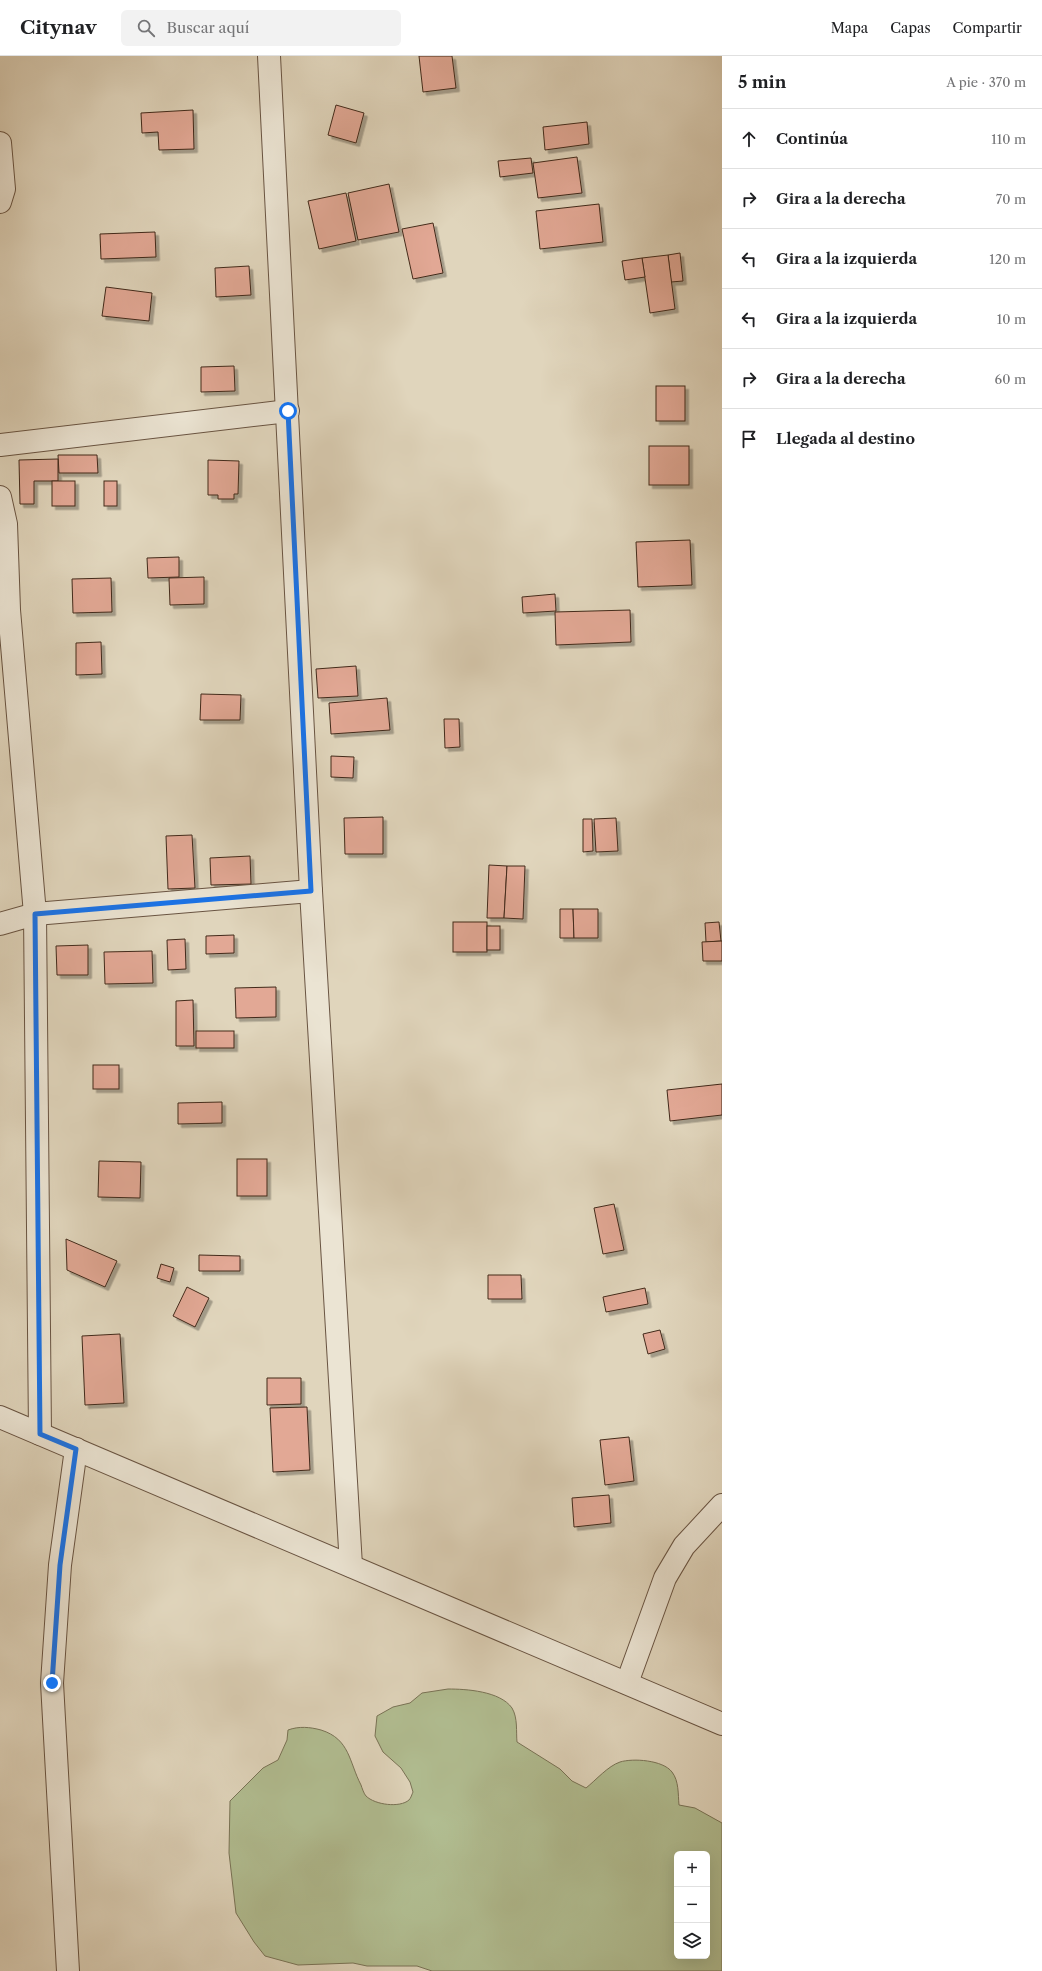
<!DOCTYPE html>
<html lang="es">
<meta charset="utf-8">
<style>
:root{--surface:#fff;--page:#f2f2f2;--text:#202124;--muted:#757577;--line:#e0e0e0}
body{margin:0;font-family:"Libre Caslon Text",serif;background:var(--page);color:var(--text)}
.controls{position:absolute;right:12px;bottom:12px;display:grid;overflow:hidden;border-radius:6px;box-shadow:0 4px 16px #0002}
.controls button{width:36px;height:36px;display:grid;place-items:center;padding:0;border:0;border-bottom:1px solid var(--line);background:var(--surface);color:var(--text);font:20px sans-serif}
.stop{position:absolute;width:12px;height:12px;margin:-9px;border:3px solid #1a73e8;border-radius:50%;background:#fff}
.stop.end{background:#1a73e8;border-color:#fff;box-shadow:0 1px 4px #0008}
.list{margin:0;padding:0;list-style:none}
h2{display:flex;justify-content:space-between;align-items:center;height:52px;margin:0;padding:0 16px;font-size:17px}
h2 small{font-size:13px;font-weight:400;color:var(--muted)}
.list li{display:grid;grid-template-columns:26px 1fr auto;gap:12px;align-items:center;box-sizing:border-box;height:60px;padding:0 16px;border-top:1px solid var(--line)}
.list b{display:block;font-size:15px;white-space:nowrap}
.list em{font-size:13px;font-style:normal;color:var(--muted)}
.icon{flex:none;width:22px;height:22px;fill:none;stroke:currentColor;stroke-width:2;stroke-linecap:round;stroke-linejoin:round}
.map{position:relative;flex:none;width:722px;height:1915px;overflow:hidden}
header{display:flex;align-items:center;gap:24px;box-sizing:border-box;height:56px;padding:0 20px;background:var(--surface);border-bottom:1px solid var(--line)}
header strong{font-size:19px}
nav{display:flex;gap:22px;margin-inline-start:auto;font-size:14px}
.search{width:280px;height:36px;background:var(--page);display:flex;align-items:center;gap:10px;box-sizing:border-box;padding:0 14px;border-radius:6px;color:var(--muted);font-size:15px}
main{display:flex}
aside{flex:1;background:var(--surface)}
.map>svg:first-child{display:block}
.green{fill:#b1bd91;stroke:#797356;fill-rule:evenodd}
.building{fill:#e2a895;stroke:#41291a;filter:url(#shadow)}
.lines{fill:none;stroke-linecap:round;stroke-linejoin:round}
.minor-casing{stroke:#695442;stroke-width:24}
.minor{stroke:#ebe4d3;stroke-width:22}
.route{stroke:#1a73e8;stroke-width:5}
</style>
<header>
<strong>Citynav</strong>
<div class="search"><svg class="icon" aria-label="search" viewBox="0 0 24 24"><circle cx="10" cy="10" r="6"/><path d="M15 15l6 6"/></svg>Buscar aquí</div>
<nav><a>Mapa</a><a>Capas</a><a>Compartir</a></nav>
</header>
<main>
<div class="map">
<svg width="722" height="1915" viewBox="0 0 722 1915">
<defs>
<filter id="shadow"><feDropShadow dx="3.5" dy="3.5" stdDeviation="0" flood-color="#0004"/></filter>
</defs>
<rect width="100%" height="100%" fill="#e0d5bc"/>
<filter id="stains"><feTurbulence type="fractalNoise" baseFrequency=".005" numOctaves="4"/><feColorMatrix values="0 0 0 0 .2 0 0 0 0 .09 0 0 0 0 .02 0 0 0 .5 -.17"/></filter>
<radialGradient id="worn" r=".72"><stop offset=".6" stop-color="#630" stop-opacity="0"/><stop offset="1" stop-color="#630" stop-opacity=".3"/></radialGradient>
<path class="green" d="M448 1633C466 1633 500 1635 512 1652 518 1662 516 1676 517 1686L560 1713 572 1725 586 1732C596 1724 608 1710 620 1706 633 1702 663 1704 672 1716 679 1725 678 1738 679 1749L695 1752 722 1767V1915H432L417 1910H367L353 1907 298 1909 265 1900 254 1886 236 1857 229 1797 230 1745 263 1712 278 1704 287 1684 288 1674C299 1670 310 1671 321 1674 350 1683 349 1706 361 1729 362 1732 364 1738 366 1740 375 1749 400 1752 409 1744 411 1742 412 1738 413 1736L410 1726 401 1712 383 1696 375 1680 377 1660 393 1651 410 1647 422 1637ZM677 1798H707V1900H677Z"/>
<g class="building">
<polygon points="419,0 452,0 456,32 423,36"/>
<polygon points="336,49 364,57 356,87 328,79"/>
<polygon points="193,54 194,93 159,94 158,76 142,77 141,57"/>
<polygon points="587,66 589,88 545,94 543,71"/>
<polygon points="577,101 582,137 538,142 533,107"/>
<polygon points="531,102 533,117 500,121 498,105"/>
<polygon points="389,128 399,176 358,184 348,137"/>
<polygon points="346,137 356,185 319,193 308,145"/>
<polygon points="599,148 603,186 540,193 536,155"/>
<polygon points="433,167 443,217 413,223 402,173"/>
<polygon points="155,176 156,201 101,203 100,178"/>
<polygon points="680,197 683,225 671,226 668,199"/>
<polygon points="668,199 675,253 650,257 642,202"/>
<polygon points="642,202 645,221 625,224 622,205"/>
<polygon points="249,210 251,239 216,241 215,212"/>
<polygon points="106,231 152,237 149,265 102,260"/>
<polygon points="234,310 235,335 201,336 201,311"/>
<rect x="656" y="330" width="29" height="35"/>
<rect x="649" y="390" width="40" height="39"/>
<polygon points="58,399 97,399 98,417 59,417"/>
<polygon points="58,403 58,425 34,425 34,448 20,448 19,404"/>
<polygon points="208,404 239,405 238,438 234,438 234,443 218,443 218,439 208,439"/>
<rect x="52" y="425" width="23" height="25"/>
<rect x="104" y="425" width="13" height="25"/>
<polygon points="690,484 692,529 638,531 636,486"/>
<polygon points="179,501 179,521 148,522 147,502"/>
<polygon points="204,521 204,548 170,549 169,522"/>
<polygon points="111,522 112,556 73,557 72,523"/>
<polygon points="555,538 556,555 523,557 522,541"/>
<polygon points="630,554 631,586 556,589 555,556"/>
<polygon points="101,586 102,618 76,619 76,587"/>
<polygon points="356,610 358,640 318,642 316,613"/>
<polygon points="201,638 241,639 240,664 200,664"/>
<polygon points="387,642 390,674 331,678 329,647"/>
<polygon points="444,663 459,663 460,691 445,692"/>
<polygon points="331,700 354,701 353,722 331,721"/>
<polygon points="383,761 383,798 345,798 344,762"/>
<polygon points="616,762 618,795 596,796 594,763"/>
<polygon points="583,763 592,763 593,795 583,796"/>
<polygon points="192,779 195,832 168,833 166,780"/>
<polygon points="250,800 251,828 211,829 210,802"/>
<polygon points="489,809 507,810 504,862 487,862"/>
<polygon points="507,810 525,810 523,863 504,862"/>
<polygon points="560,853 573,853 574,882 560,882"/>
<polygon points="573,853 598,853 598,882 574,882"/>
<rect x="453" y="866" width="34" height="30"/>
<polygon points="719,866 721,885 706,886 705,867"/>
<rect x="487" y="870" width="13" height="24"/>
<polygon points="234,879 234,897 206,898 206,880"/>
<polygon points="185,883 186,913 168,914 167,884"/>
<polygon points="722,885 722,905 703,905 702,886"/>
<polygon points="88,889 88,919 57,919 56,890"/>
<polygon points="152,895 153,927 105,928 104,896"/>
<polygon points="276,931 276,961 236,962 235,932"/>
<polygon points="193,944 194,990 176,990 176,945"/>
<rect x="196" y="975" width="38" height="17"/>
<rect x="93" y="1009" width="26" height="24"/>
<polygon points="722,1028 722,1059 670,1065 667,1034"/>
<polygon points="222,1046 222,1067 178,1068 178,1047"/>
<rect x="237" y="1103" width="30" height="37"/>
<polygon points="99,1105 141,1106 140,1142 98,1141"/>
<polygon points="614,1148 624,1194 603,1198 594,1152"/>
<polygon points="66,1183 117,1205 105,1231 67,1214"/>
<polygon points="199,1199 240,1200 240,1215 199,1215"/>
<polygon points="161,1208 174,1212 170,1226 157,1222"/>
<polygon points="488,1219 521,1219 522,1243 488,1243"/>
<polygon points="187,1231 209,1242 195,1271 173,1260"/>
<polygon points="645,1232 648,1248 606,1256 603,1241"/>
<polygon points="660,1274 665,1293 648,1298 643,1278"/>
<polygon points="120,1278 124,1347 85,1349 82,1280"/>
<polygon points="267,1322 301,1322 301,1348 267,1349"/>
<polygon points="307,1351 310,1414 273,1416 270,1352"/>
<polygon points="629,1381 634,1425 605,1429 600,1384"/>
<polygon points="609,1439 611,1467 574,1471 572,1442"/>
</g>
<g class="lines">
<defs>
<g id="minor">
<polyline points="269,0 311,835 351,1510"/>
<polyline points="0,87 4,133 0,146"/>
<polyline points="0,389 288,355"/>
<polyline points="0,441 6,468 9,554 35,858 40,1378"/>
<polyline points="0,868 35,858 311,835"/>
<polyline points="0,1361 722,1668"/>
<polyline points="627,1627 665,1522 684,1490 722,1449"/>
<polyline points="68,1915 52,1627 60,1509 76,1393"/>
</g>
</defs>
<use href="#minor" class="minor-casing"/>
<use href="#minor" class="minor"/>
</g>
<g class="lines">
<polyline class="route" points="52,1627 60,1509 76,1393 40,1378 35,858 311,835 288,355"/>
</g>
<rect width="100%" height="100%" filter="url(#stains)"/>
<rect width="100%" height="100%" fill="url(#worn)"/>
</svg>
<div class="controls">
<button>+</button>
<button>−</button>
<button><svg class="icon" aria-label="layers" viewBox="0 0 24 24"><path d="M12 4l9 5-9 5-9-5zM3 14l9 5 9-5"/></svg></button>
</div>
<div class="stop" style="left:288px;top:355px"></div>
<div class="stop end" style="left:52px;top:1627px"></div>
</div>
<aside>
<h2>5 min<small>A pie · 370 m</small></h2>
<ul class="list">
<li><svg class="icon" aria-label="ahead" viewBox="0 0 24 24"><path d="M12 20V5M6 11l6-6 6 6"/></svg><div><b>Continúa</b></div><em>110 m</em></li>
<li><svg class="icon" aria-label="right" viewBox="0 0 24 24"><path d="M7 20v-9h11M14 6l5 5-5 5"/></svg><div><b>Gira a la derecha</b></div><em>70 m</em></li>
<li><svg class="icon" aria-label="left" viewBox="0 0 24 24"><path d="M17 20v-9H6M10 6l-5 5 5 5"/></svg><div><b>Gira a la izquierda</b></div><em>120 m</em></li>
<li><svg class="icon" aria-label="left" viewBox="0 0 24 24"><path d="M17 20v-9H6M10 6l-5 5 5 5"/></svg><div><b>Gira a la izquierda</b></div><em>10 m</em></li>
<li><svg class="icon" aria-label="right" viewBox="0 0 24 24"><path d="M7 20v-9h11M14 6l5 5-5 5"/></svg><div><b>Gira a la derecha</b></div><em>60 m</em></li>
<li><svg class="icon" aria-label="arrive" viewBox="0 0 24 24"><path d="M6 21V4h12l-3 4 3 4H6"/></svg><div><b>Llegada al destino</b></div></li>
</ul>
</aside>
</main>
